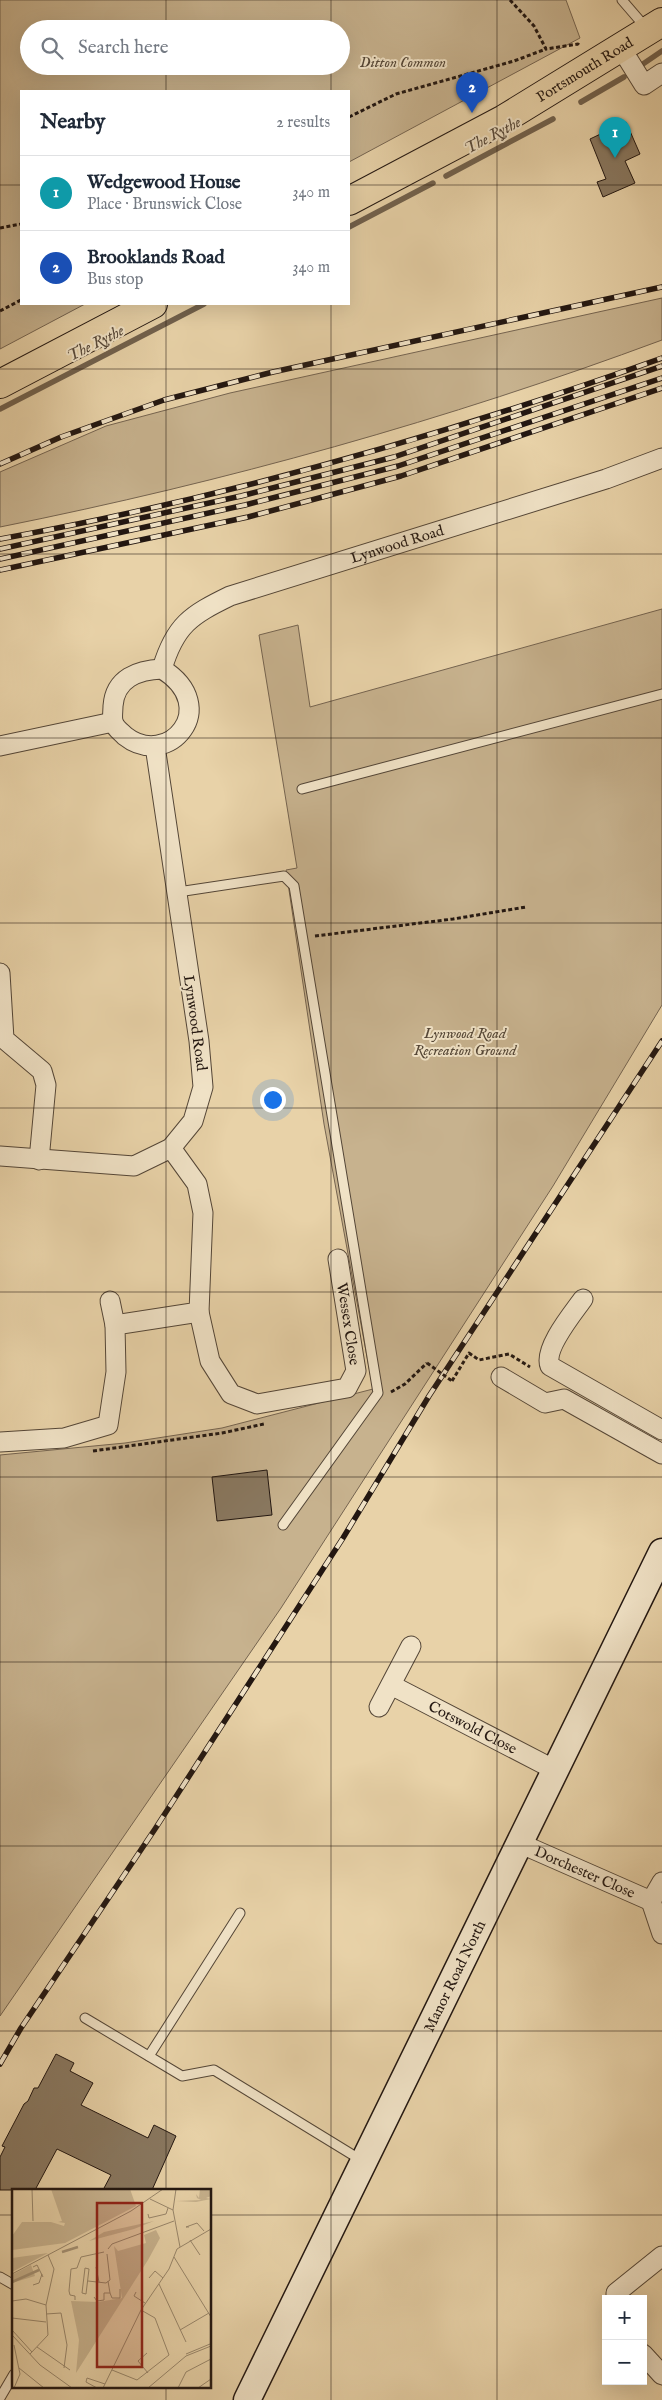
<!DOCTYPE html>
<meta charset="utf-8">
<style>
:root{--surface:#fff;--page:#f2f2f3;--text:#1f2937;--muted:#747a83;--line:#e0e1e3;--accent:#111827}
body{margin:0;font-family:"IM FELL English",serif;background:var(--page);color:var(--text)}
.controls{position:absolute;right:15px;bottom:15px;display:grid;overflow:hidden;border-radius:0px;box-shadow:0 5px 20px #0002}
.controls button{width:45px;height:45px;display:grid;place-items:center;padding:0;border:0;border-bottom:1px solid var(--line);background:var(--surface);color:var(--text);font:25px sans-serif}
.you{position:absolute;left:272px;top:1099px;width:18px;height:18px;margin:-12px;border:4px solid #fff;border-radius:50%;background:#1a73e8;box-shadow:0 0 0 8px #1a73e833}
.badge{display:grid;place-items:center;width:32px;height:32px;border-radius:50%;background:var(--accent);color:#fff;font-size:16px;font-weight:700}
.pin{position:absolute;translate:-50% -41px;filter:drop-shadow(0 1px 2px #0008)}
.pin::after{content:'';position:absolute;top:26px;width:18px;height:15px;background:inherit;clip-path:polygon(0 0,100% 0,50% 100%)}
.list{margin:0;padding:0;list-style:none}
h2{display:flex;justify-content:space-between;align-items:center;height:65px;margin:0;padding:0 20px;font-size:21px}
h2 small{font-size:16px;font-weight:400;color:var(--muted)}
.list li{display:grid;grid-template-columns:32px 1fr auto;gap:15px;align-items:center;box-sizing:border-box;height:75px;padding:0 20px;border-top:1px solid var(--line)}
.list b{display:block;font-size:19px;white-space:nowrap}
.list p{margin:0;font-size:16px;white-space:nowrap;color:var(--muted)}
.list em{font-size:16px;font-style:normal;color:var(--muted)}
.icon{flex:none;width:28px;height:28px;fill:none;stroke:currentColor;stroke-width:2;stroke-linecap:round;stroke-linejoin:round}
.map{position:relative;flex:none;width:662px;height:2400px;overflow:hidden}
.search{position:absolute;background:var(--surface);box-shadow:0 5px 20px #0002;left:20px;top:20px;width:330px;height:55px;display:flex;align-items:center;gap:12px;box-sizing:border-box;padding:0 18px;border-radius:28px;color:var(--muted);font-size:19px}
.panel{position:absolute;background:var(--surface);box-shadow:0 5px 20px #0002;left:20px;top:90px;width:330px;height:215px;border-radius:0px}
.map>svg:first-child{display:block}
.green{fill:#c7b28e;stroke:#756450;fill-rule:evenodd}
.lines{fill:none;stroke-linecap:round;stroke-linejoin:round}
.stream{stroke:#71614d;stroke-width:5.5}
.building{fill:#897860;stroke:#231711}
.lane-casing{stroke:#544637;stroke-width:11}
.street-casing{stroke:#544637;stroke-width:21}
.secondary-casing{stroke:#231711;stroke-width:29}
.primary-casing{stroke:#231711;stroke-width:30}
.path{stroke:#231711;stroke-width:3;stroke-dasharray:4 2.5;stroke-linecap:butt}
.lane{stroke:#f0e2c6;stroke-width:9}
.street{stroke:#f0e2c6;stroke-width:19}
.secondary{stroke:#f0e2c6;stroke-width:26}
.primary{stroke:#e8d2a8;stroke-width:28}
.rail-casing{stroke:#231711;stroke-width:5.5}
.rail{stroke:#f0e2c6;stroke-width:4;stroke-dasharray:11;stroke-linecap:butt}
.path-bridge{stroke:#231711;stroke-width:3;stroke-dasharray:4 2.5;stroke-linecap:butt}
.grid{fill:none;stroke:#231711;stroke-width:1;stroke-opacity:0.55}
.labels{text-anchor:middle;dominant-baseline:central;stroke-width:4;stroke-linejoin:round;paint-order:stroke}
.park-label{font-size:15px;font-style:italic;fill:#544636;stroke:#f0e2c6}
.street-label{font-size:15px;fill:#231711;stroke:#f0e2c6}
.water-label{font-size:16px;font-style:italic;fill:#574839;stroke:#f0e2c6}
.inset-river{fill:none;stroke:#a59275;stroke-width:2.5}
.inset-road{fill:none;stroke:#99876c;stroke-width:1}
.view{fill:#8f2418;fill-opacity:0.15;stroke:#8f2418;stroke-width:2.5}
.inset-edge{fill:none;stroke:#231711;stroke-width:2.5}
</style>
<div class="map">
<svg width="662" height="2400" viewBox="0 0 662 2400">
<rect width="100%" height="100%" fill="#e8d2a8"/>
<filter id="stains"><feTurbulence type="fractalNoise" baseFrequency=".004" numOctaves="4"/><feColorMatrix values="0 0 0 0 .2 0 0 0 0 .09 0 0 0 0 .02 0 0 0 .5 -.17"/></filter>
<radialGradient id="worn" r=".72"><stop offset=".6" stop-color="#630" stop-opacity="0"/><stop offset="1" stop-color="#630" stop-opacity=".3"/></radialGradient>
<g class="green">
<path d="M0 0H566L580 38 349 162V91H21V304H85L0 349ZM29 29H341V66H29Z"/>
<path d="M662 298V340C447 420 225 482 0 527V472L106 426 230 393Z"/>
<polygon points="662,609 662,1005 553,1186 281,1608 0,2016 0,1455 125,1443 222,1428 373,1389 324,1124 286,870 297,868 259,635 298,625 310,707"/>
</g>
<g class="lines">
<g class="stream">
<polyline points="640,66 662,51"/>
<polyline points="581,102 624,77"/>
<polyline points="446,176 553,119"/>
<polyline points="349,227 433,183"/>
<polyline points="0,409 204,304"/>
</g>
</g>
<g class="building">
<polygon points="626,122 640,154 625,161 635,183 603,197 597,182 606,179 590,139"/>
<polygon points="267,1470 272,1515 217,1521 212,1477"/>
<polygon points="56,2054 74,2063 70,2071 93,2083 81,2105 148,2138 154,2125 176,2136 152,2190 103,2190 111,2175 57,2149 35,2190 0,2190 0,2157 5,2147 2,2146 24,2104 28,2101 34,2088 38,2088"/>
</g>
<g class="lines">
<defs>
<g id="lane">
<polyline points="622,0 647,29"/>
<polyline points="302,789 662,694"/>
<polyline points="178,892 284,876 294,886 378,1393 283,1525"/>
<polyline points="85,2018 182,2076 214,2070 361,2160"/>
<polyline points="149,2056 240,1913"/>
<polyline points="0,2277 14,2285"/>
<polyline points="0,2398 14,2374"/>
</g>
<g id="street">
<polyline points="621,48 644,85 662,73"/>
<path id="s1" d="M162 669C175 625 191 615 230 596L606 479 662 458"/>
<path d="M162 669C223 707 168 770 125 736 121 732 114 727 113 721 112 717 113 710 113 706 115 678 138 670 162 669Z"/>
<polyline points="0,746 113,722"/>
<polyline points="0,973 4,1039 42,1071 46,1085 39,1160"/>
<polyline points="0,1156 134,1166 171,1148 193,1121 203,1087 199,1041 155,746"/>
<path d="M583 1299C573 1313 543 1349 550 1366L662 1430"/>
<polyline points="110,1301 115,1325"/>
<polyline points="199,1312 210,1361 231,1394 257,1404 347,1388 356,1371 338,1259"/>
<polyline points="501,1377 545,1403 564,1399 662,1454"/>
<polyline points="0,1442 64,1438 108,1425 116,1372 115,1325 199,1312 203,1213 197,1184 171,1148"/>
<path id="s2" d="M391 1685 555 1770"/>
<polyline points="379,1707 411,1646"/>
<path id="s3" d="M519 1843 651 1901"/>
<polyline points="662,1882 651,1901 662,1934"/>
<polyline points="616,2299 616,2293 662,2256"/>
<polyline points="643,2354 662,2375"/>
</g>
<g id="secondary">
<path id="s4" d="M247 2400 662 1552"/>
</g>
<g id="primary">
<path id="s5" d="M349 201 504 119 662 22"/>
<polyline points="0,384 153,304"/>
</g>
</defs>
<use href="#lane" class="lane-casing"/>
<use href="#street" class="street-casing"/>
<use href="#secondary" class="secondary-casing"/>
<use href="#primary" class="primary-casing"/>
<g class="path">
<polyline points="510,0 534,26 546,49 578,44 580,46"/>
<polyline points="349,117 396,94 514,61 546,49"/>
<polyline points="0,228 21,224"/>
<polyline points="0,311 21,300"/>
<polyline points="315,936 453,919 526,907"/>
<polyline points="452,1381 469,1353 479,1360 509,1354 530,1367"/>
<polyline points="391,1392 405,1384 427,1363"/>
<polyline points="93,1451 222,1433 264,1424"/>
</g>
<use href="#lane" class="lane"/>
<use href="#street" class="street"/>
<use href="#secondary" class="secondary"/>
<use href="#primary" class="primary"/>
<defs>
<g id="rail">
<polyline points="0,464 61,437 164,400 273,372 662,287"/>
<path d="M0 539C225 498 446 435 662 358"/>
<polyline points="0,549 241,496 394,457 662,366"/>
<polyline points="0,559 245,505 398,466 662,378"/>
<polyline points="0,570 248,517 401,476 662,388"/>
<polyline points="0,2064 21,2028 155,1829 343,1538 429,1396 662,1041"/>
</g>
</defs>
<use href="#rail" class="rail-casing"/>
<use href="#rail" class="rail"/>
<polyline class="path-bridge" points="427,1363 452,1381"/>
</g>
<path class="grid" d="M166 0V29M331 0V29M497 0V2400M166 66V91M331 66V91M0 185H21M349 185H662M166 304V2190M331 304V2400M0 369H662M0 554H662M0 738H662M0 923H662M0 1108H662M0 1292H662M0 1477H662M0 1662H662M0 1846H662M0 2031H662M0 2215H14M210 2215H662M166 2386V2400"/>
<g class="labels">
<g class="park-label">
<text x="403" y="62">Ditton Common</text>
<text x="465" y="1033">Lynwood Road<tspan x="465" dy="17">Recreation Ground</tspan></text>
</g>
<g class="street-label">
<text stroke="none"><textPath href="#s5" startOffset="270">Portsmouth Road</textPath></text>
<text stroke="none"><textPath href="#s1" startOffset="279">Lynwood Road</textPath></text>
<text transform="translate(195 1023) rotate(82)">Lynwood Road</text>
<text transform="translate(348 1324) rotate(81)">Wessex Close</text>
<text stroke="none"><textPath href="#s2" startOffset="92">Cotswold Close</textPath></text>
<text stroke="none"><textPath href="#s3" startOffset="72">Dorchester Close</textPath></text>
<text stroke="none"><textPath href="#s4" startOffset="472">Manor Road North</textPath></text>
</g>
<g class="water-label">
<text transform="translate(493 136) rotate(-28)">The Rythe</text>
<text transform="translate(96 344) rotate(-27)">The Rythe</text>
</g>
</g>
<g transform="translate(12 2189)">
<rect width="199" height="199" fill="#e8d2a8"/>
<path d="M39 0H118L124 17 53 54 0 61V47L10 33H39L52 37 53 34 46 33 50 32ZM188 0H199V7L194 9 199 10 184 13 164 12 189 11 185 9 184 5 187 9ZM142 32 122 40 77 52 92 43ZM144 41 148 49 136 71 64 184 67 151 59 112 86 113 110 109 102 57 106 62 134 54 132 46ZM36 64 0 83V69ZM19 76 23 87 0 94V86Z" fill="#c7b28e"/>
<path class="inset-river" d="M50 63 66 58M0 93 27 81"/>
<path class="inset-road" d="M20 0 21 32M164 0 161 21 168 58M138 10 161 21M136 25 137 29 154 25 156 19M177 38H174L185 34 192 42M178 51 188 66M96 60 100 55 162 32M162 68 199 128M21 78 25 76 31 88M84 78 87 93M73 79 77 80 74 105 70 104ZM0 85 119 22 151 0M137 89 143 82 151 89M76 92 94 94 98 91 95 65M147 95 174 153M21 96 27 94 30 85M124 103 122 107 133 114M98 104 100 109H108V100M82 108 85 112 92 111V104H98L96 92M63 111V107L58 106 57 102 59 80 65 79 69 68 92 63M0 112 14 110 34 116 42 80 36 66M34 125 49 124 55 156 52 179M0 129 34 133M0 141 20 163M168 141 197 124M0 146 28 176 60 199M25 158 58 181M135 164 126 172 136 184M18 165 36 146 34 116M174 165 198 155M7 179 32 199M100 181 125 191 157 166 143 129 129 121M2 199 8 185 2 156M85 199 74 193 75 189 93 195M91 199 129 121 157 80 165 60 199 40M136 199 174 167 199 157M166 199 174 183 199 170M186 199 199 190"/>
<path class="view" d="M85 14H130V178H85Z"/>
<rect width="199" height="199" class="inset-edge"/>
</g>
<rect width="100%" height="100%" filter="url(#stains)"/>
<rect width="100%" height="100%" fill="url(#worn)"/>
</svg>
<div class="controls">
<button>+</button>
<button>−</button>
</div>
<div class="you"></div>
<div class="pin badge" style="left:615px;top:158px;background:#0f9aa8">1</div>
<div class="pin badge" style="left:472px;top:113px;background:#1a4fb4">2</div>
<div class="search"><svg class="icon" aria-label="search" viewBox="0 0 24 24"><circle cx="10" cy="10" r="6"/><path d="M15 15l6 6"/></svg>Search here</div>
<section class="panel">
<h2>Nearby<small>2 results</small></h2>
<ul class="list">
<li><span class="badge" style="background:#0f9aa8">1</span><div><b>Wedgewood House</b><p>Place · Brunswick Close</p></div><em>340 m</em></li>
<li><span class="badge" style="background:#1a4fb4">2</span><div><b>Brooklands Road</b><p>Bus stop</p></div><em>340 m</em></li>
</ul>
</section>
</div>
